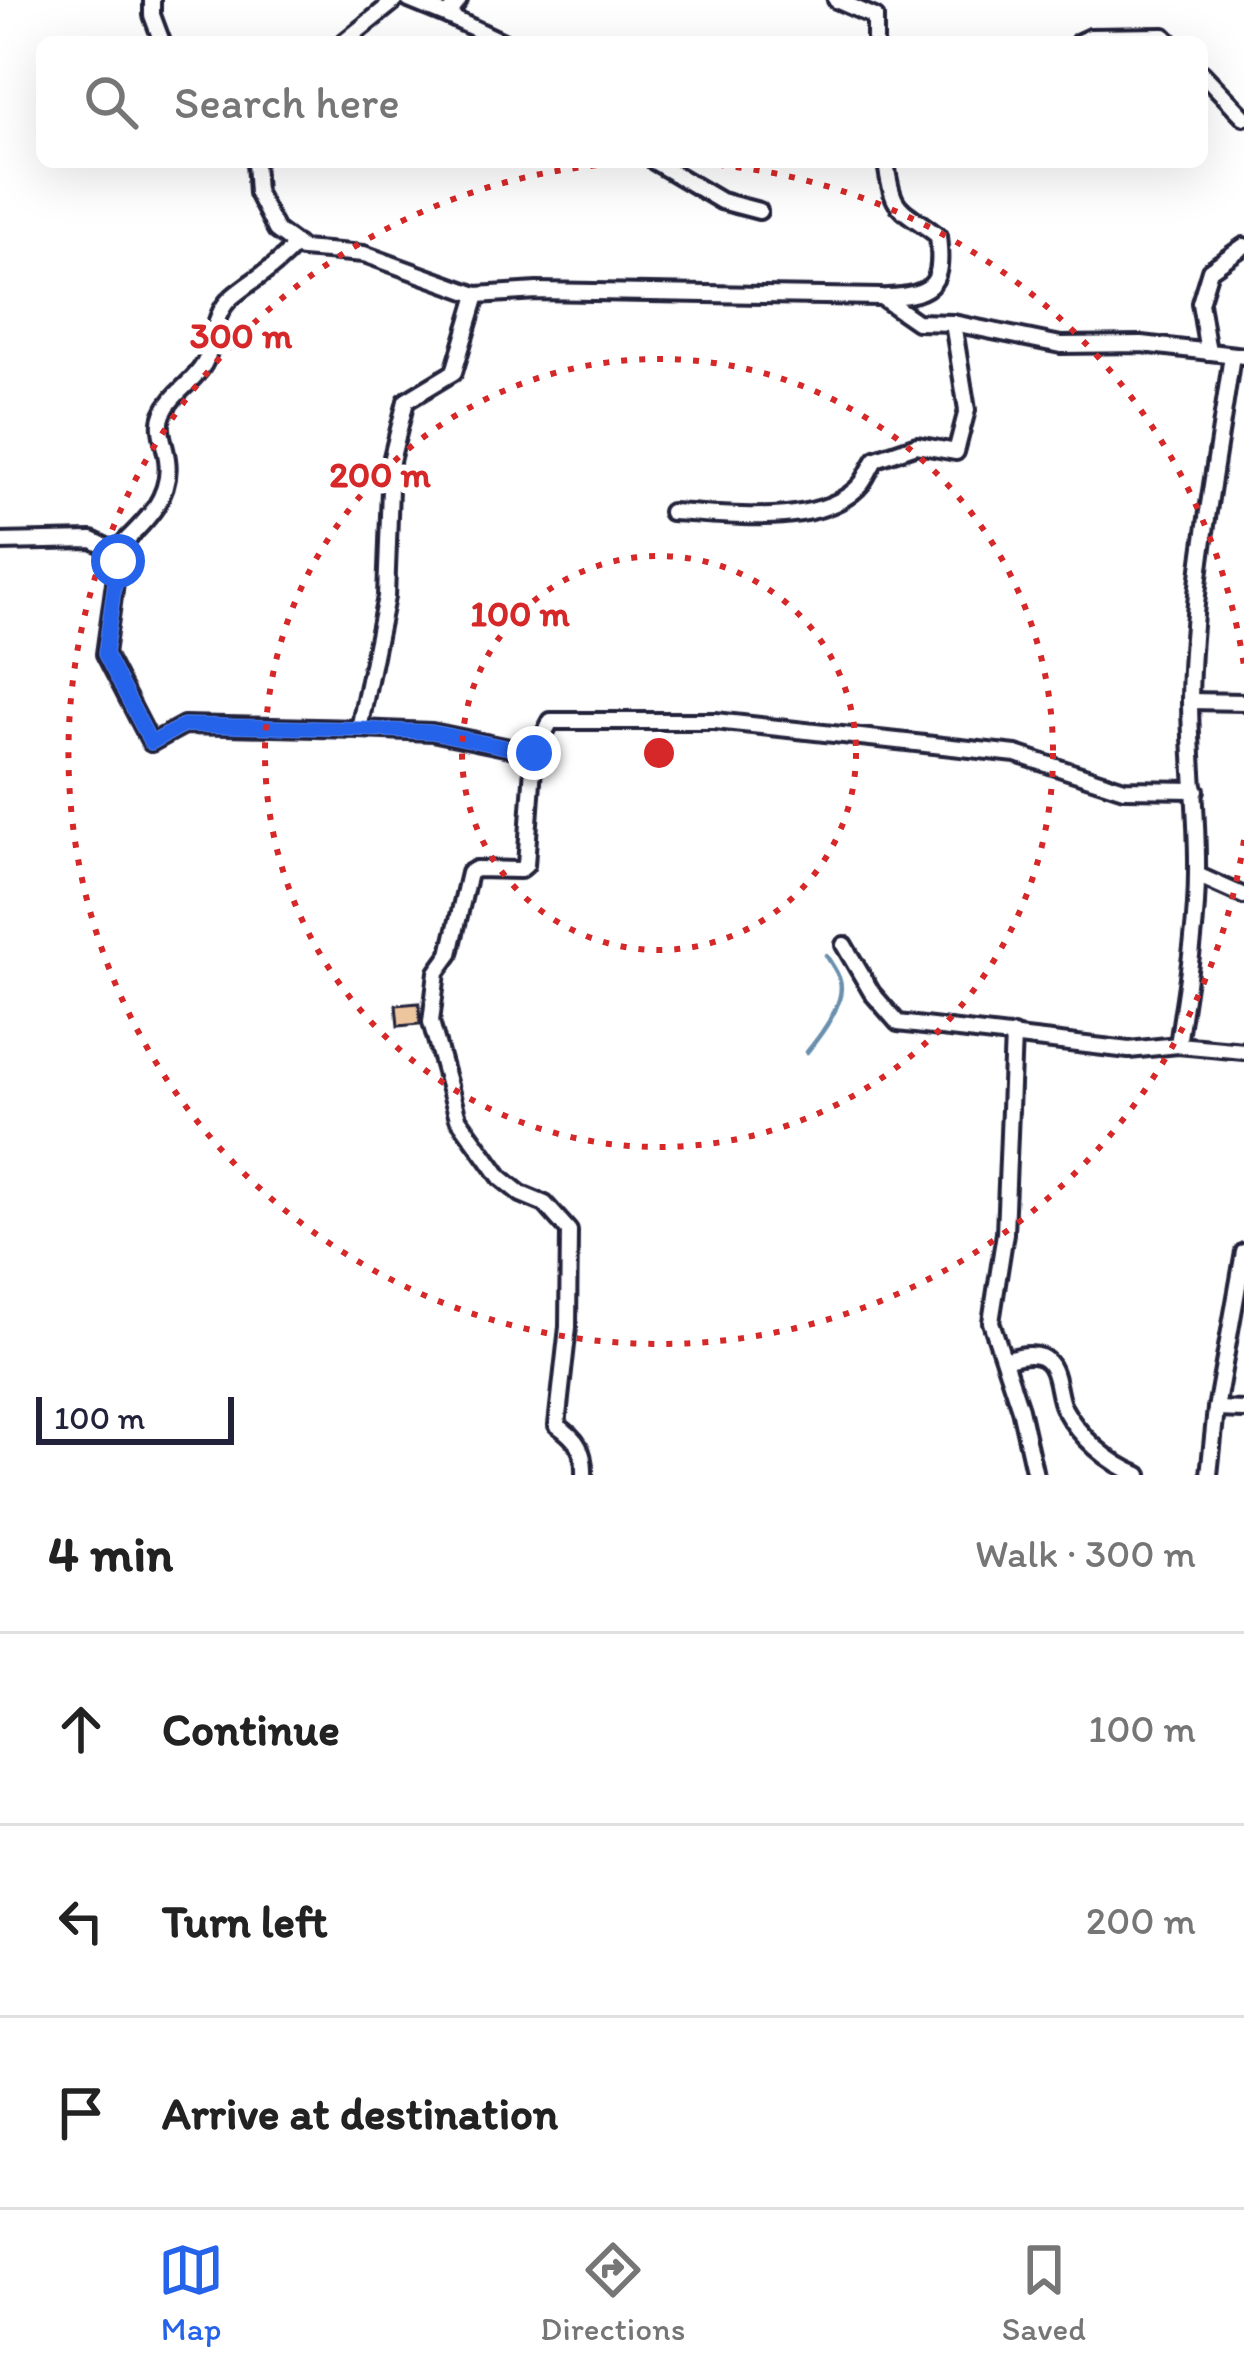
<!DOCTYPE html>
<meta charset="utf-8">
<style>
:root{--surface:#fff;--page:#f2f2f2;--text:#222;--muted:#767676;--line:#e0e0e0;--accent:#2563eb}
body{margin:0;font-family:Itim,sans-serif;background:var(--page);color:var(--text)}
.scale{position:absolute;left:36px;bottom:30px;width:198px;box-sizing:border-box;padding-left:12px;border:6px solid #22223b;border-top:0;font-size:33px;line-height:42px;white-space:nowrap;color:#22223b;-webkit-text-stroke:9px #fff;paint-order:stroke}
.stop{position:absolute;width:36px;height:36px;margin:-27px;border:9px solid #2563eb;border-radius:50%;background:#fff}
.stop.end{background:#2563eb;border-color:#fff;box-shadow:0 3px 12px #0008}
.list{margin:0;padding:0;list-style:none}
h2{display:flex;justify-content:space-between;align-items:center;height:156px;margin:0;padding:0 48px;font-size:51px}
h2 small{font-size:39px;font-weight:400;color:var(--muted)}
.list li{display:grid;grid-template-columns:78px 1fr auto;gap:36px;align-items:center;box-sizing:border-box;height:192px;padding:0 48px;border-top:3px solid var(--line)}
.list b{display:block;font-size:45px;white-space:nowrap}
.list em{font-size:39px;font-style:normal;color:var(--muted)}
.icon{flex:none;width:66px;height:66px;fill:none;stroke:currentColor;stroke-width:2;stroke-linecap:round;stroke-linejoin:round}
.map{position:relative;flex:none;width:1244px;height:1475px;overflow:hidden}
.search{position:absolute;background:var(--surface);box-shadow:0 12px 48px #0002;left:36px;right:36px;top:36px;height:132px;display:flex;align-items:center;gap:30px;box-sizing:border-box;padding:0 42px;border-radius:18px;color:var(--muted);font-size:45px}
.sheet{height:732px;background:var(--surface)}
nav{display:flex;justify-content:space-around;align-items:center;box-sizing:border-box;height:168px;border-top:3px solid var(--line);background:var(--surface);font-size:33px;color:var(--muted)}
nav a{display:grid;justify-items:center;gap:6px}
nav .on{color:var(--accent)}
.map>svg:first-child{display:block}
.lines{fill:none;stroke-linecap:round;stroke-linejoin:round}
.stream{stroke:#698fad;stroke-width:4.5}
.building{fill:#eec69e;stroke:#22223b;stroke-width:3}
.minor-casing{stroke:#22223b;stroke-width:22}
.minor{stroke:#fff;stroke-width:14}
.route{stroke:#2563eb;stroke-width:15}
.ring{fill:none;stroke:#d62828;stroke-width:6;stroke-dasharray:6 12}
.centre{fill:#d62828;stroke:#fff;stroke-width:6}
.ring-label{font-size:36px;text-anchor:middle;font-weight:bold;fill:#d62828;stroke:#fff;stroke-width:12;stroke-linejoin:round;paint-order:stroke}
</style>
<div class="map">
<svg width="1244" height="1475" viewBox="0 0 1244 1475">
<rect width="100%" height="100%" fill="#fff"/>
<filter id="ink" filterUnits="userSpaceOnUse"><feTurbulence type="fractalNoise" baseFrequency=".00833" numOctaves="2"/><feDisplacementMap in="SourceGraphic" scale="24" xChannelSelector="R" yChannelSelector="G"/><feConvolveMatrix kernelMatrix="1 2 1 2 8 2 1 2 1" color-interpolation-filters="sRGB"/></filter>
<g filter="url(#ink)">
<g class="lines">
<path class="stream" d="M807 1052C820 1036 846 1003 840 981 838 972 830 962 826 955"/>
</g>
<polygon class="building" points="419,1003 420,1024 398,1026 396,1005"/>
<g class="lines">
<defs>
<g id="minor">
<polyline points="152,0 152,15 162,42"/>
<polyline points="409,0 448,16 459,0"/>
<polyline points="836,0 875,17 875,42"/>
<polyline points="448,16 503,42"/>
<polyline points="344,42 396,0"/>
<polyline points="1079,42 1090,37 1164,36 1170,42"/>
<polyline points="1202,73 1244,117"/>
<polyline points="255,162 257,193 276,230 302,249 364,254 477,295 537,291 881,297 917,322 953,323 1061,345 1142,344 1244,356"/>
<polyline points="655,162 721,201 759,211"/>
<path d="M886 162C893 215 899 205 938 236 943 281 937 295 887 297"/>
<polyline points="1208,352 1200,303 1210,270 1244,246"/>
<path d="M671 512C724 514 824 530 862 483 867 476 871 466 876 459L917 445 956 452 967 410 953 323"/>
<polyline points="0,542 92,540 115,551 118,561 105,654 151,743 184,725 359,729 432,732 534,753"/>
<path d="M115 551C141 526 173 499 167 459 165 444 157 428 163 414 172 393 193 383 204 364 216 343 211 315 232 297 256 277 274 270 296 244"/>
<polyline points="1190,701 1244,702"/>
<polyline points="359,729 386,597 391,461 406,401 454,372 477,295"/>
<polyline points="1197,875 1244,896"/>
<polyline points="844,945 872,993 898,1023 1129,1050 1178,1045 1244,1051"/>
<polyline points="1013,1035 1005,1233 991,1322 1020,1409 1035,1475"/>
<path d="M1178 1045C1186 988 1197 931 1197 873 1198 815 1190 757 1190 699 1192 583 1216 469 1232 355"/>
<path d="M1004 1360C1015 1357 1029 1352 1041 1357 1059 1365 1056 1393 1063 1407 1079 1437 1109 1463 1139 1475"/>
<polyline points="1216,1409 1244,1410"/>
<path d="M584 1475C585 1450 577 1439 557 1425L568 1327 569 1231 545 1204 521 1194 501 1178 458 1118 431 1022 437 972 450 954 469 873 476 869 520 870 526 865 534 753 551 721H715L1016 754 1124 789 1196 790"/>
<polyline points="1209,1475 1216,1409 1244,1252"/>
</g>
</defs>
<use href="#minor" class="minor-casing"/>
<use href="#minor" class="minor"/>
</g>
</g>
<g class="lines" filter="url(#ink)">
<polyline class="route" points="118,561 105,654 151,743 184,725 358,729 432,732 534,753"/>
</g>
<g class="ring">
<circle cx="659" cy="753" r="197"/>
<circle cx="659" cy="753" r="394"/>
<path d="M1244 840A591 591 0 1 1 654 162M664 162A591 591 0 0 1 1244 666"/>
</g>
<circle cx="659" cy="753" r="18" class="centre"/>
<g class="ring-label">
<text x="241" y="348">300 m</text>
<text x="380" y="487">200 m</text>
<text x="520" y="626">100 m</text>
</g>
</svg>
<div class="scale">100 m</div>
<div class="stop" style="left:118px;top:561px"></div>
<div class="stop end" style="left:534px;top:753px"></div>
<div class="search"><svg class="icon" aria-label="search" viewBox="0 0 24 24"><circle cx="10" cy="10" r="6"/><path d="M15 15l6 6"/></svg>Search here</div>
</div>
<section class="sheet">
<h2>4 min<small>Walk · 300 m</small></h2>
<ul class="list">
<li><svg class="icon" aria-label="ahead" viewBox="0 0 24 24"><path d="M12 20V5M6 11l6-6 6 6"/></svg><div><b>Continue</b></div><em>100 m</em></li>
<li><svg class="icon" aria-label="left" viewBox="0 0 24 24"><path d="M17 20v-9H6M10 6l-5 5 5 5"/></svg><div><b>Turn left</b></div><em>200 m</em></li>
<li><svg class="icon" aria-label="arrive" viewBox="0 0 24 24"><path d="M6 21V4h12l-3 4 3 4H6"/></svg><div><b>Arrive at destination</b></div></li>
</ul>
</section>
<nav>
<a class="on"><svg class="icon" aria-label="map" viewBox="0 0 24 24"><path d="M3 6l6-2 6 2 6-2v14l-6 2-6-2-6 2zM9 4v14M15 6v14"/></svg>Map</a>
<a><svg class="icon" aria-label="directions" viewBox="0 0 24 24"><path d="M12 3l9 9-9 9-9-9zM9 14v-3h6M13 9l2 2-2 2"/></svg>Directions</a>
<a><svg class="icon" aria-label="saved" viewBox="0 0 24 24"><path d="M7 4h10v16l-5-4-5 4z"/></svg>Saved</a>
</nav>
